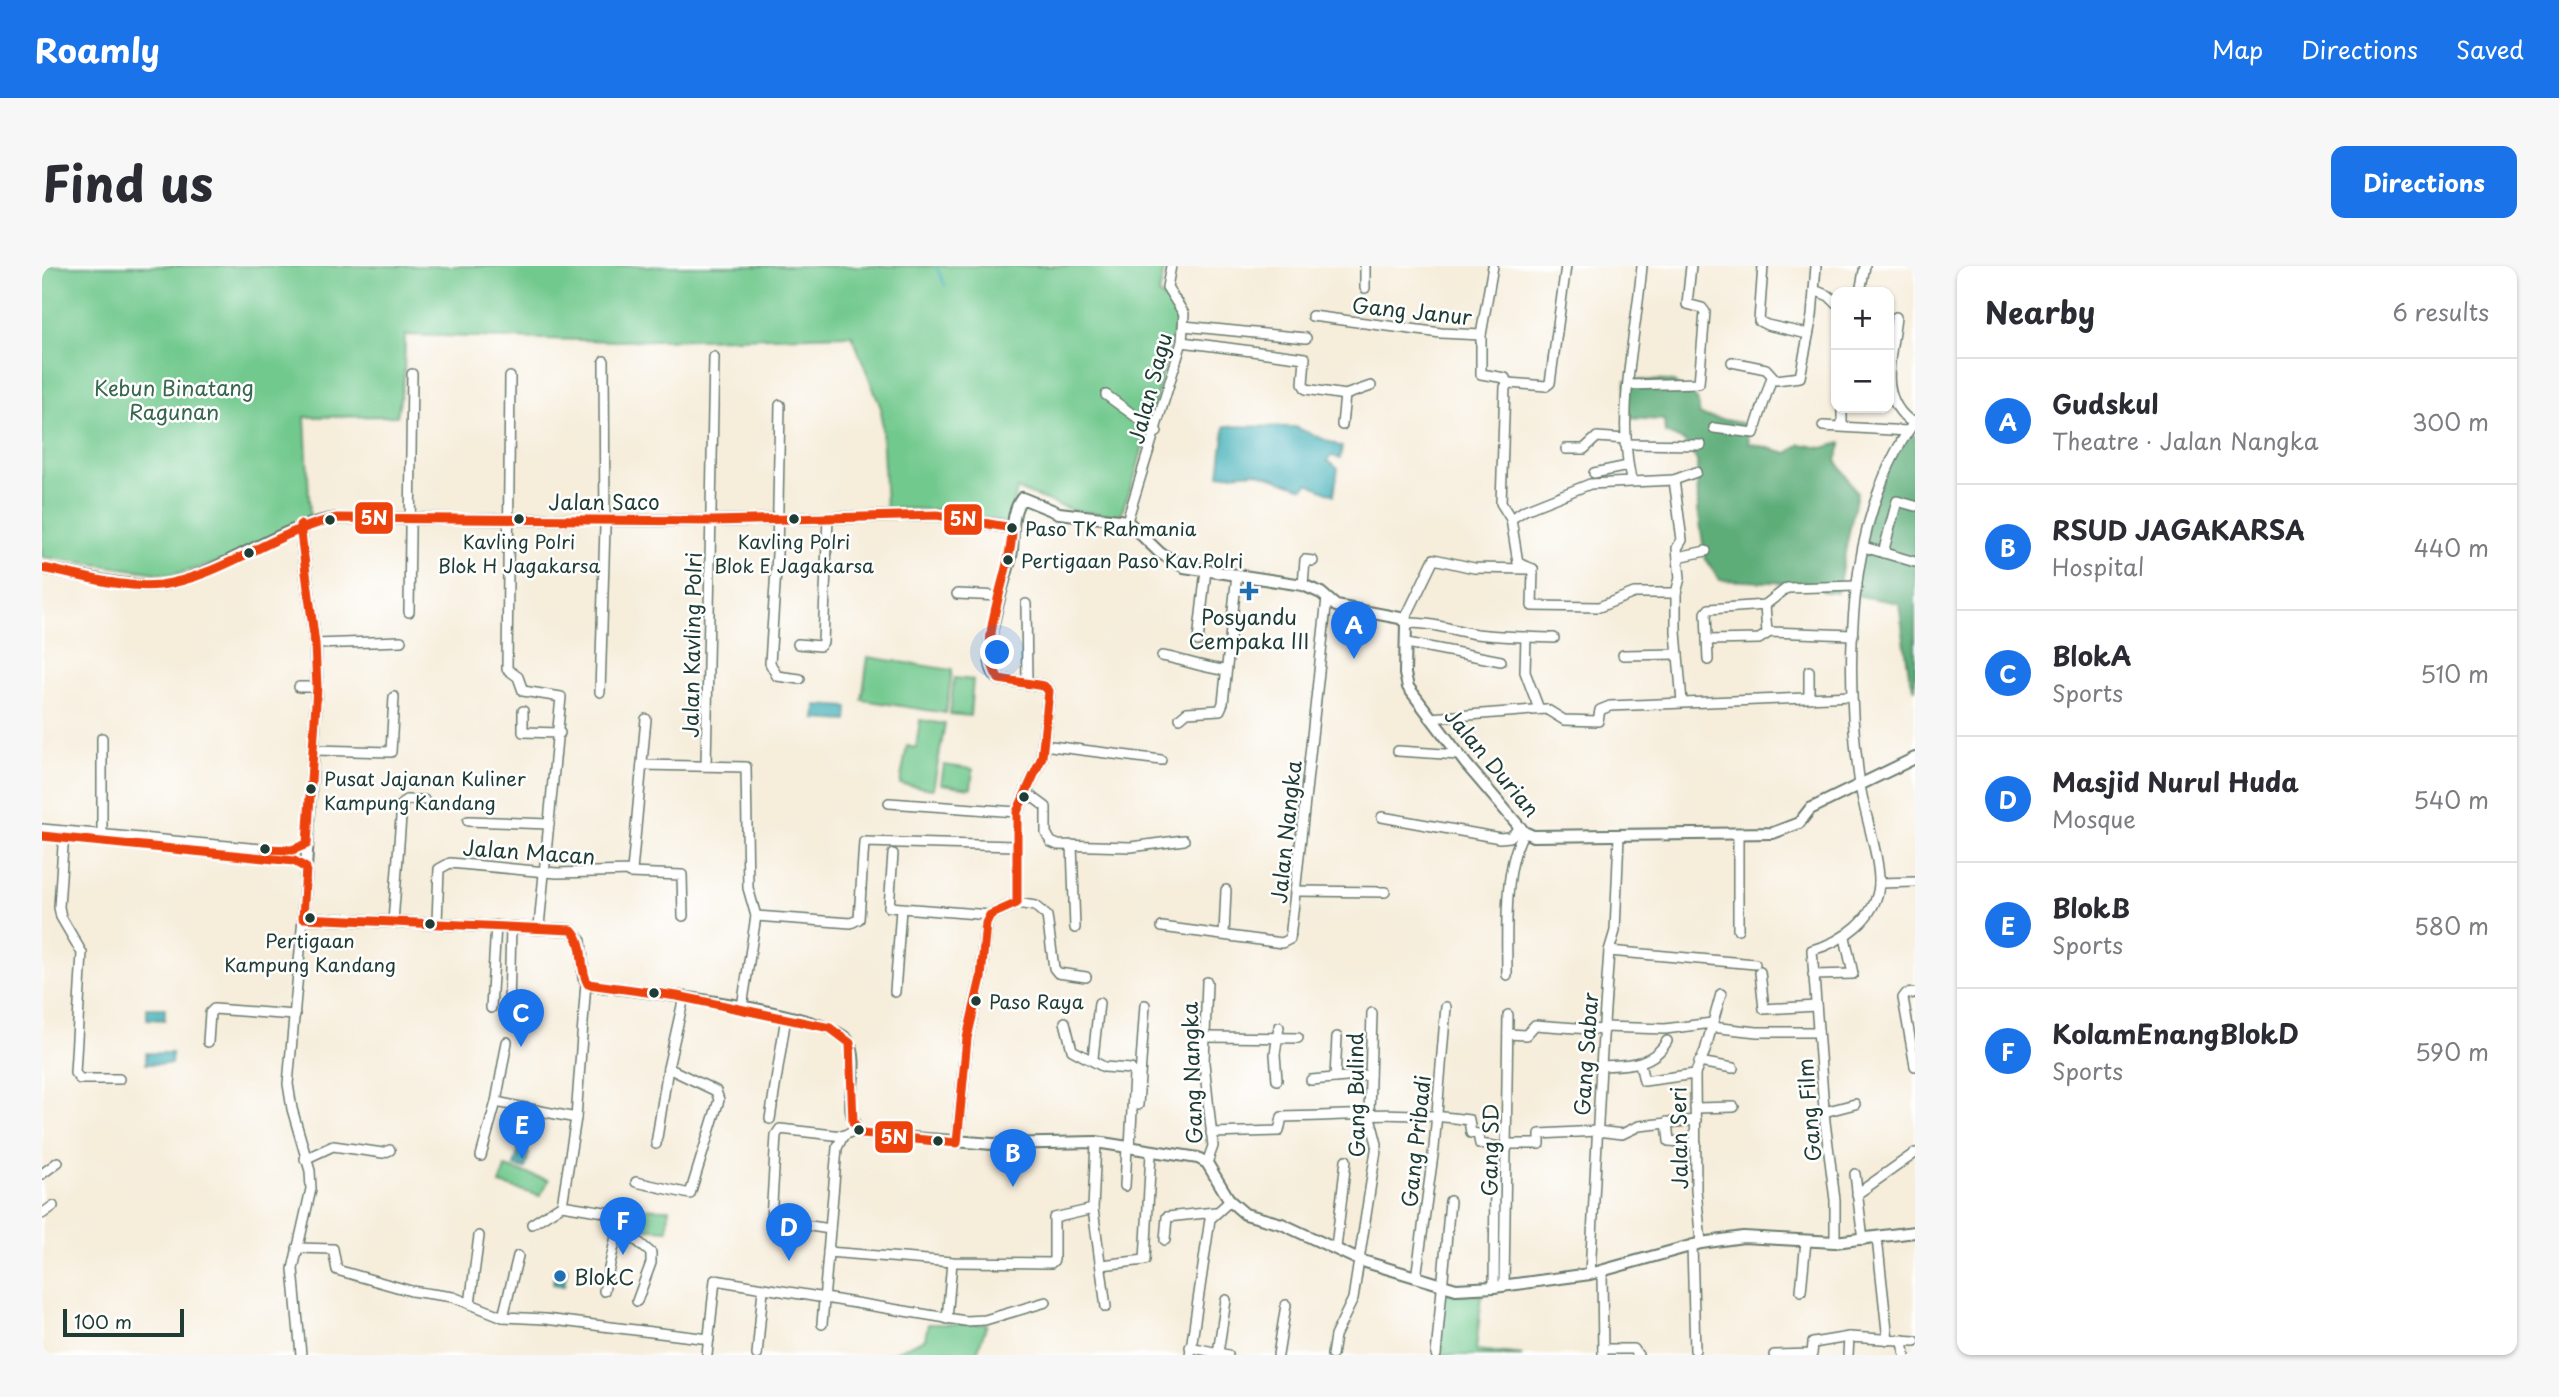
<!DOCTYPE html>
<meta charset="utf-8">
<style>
:root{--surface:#fff;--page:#f7f7f7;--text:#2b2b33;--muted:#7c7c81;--line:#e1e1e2;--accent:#1a73e8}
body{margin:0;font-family:"Playpen Sans",sans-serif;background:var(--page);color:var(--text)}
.controls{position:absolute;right:21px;top:21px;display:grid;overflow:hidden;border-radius:14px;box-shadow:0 2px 5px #0004}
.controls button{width:63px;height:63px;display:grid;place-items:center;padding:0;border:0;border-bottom:2px solid var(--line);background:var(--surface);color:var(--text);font:35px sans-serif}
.scale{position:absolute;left:21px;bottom:18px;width:121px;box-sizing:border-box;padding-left:7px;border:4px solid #1f3d34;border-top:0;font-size:19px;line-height:24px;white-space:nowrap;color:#1f3d34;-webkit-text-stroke:5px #fff;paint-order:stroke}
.you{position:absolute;left:956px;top:387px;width:24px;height:24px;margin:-18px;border:5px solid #fff;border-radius:50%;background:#1a73e8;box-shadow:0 0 0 10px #1a73e833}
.badge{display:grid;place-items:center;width:46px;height:46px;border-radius:50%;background:var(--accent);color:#fff;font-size:23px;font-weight:700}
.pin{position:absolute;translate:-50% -58px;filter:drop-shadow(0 2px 4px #0008)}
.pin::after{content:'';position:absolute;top:37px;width:24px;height:21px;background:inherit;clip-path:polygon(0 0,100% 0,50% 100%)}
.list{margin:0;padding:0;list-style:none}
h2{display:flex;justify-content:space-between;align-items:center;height:91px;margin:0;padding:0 28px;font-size:30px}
h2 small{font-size:23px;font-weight:400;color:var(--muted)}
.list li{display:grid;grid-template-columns:46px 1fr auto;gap:21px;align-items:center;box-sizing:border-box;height:126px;padding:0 28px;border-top:2px solid var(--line)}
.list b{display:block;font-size:26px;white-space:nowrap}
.list p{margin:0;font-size:23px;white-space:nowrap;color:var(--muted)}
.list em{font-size:23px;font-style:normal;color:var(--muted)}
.map{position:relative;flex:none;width:1873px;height:1089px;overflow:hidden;border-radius:14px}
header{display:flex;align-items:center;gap:42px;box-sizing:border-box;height:98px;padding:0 35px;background:var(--accent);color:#fff}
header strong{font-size:33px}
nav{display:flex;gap:38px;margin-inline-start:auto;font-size:24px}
.intro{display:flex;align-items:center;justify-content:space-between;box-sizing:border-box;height:168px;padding:0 42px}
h1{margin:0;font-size:49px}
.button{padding:18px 32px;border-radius:14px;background:var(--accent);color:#fff;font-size:24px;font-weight:700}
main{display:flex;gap:42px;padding:0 42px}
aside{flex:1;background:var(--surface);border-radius:14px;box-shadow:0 2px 5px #0004}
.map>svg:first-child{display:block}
.green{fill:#72c98e;stroke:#488361;stroke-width:2}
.forest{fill:#5dad79;stroke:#3e7556;stroke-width:2}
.water{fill:#3daeb6;stroke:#2e7675;stroke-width:2}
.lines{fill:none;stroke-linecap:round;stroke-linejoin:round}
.stream{stroke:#3daeb6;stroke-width:2.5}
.minor-casing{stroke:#6a7b6e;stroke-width:12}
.major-casing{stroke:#6a7b6e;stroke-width:14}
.minor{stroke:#fff;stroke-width:9}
.major{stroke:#fff;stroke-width:10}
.bus-1-casing{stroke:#fff;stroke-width:14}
.bus-1{stroke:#ee420d;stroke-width:9}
.bus-dot{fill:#1f3d34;stroke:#fff;stroke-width:2.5}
.poi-dot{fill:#1f6fb2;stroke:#fff;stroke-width:2.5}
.labels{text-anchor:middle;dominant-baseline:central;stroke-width:5;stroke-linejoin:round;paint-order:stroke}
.bus-label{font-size:19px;fill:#1f3d34;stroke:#fff;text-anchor:start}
.street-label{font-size:21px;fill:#1f3d34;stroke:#fff}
.park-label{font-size:21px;fill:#38674f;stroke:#fff}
.poi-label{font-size:21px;fill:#1f3d34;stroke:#fff}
.line-badge{stroke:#fff;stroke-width:2.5}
.badge-label{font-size:19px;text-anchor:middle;font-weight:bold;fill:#fff}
</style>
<header>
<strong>Roamly</strong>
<nav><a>Map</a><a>Directions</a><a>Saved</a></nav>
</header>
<div class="intro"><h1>Find us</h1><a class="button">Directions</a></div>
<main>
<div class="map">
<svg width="1873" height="1089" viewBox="0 0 1873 1089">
<rect width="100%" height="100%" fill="#fff"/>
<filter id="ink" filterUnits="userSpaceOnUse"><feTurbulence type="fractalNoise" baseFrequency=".0143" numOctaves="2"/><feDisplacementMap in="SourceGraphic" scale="14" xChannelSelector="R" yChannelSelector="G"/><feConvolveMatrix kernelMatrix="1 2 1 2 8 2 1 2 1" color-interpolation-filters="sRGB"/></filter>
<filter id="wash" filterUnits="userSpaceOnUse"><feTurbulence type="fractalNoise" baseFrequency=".00686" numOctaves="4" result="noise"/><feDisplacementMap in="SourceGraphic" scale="28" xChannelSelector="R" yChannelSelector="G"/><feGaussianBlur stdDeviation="1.57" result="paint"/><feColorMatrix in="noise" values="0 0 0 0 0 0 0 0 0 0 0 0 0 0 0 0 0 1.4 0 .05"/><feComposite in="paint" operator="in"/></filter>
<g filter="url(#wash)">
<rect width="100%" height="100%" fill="#f6edda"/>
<g class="green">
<polygon points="0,0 1123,0 1117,28 1138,44 1093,210 1078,250 1030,244 975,223 968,258 911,244 844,242 839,142 810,69 575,75 363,69 362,112 355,150 263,151 268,250 186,294 130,309 0,291"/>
<polygon points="826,391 910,404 904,447 820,434"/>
<polygon points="912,412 931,414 928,450 908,448"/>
<polygon points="878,454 903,458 891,523 858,518 865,480 874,482"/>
<polygon points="902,499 931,503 929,522 899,518"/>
<polygon points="463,901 507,914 498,930 458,918"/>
<polygon points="590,942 627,943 626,964 589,962"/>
<polygon points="1400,1027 1440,1029 1434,1084 1481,1089 1394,1089"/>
<polygon points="886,1058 945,1058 934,1089 846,1089 883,1073"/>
</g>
<g class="forest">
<polygon points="1584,114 1630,115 1655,133 1658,149 1704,158 1707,177 1746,187 1759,178 1780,182 1800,177 1794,194 1815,227 1795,327 1780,325 1779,318 1678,314 1663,292 1656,243 1655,195 1642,175 1623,167 1622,154 1583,152"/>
<polygon points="1859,165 1873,169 1873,424 1867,408 1857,337 1811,329 1819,267"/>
</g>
<g class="water">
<polygon points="1183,160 1253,161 1300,181 1298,192 1289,190 1285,195 1296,202 1292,229 1266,217 1261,222 1214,206 1177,209"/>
<polygon points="774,439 806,441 805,455 773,453"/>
<polygon points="105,742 123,742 123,754 105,753"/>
<polygon points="104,787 130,787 129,798 104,798"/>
<polygon points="477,883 487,887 483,903 472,900"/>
<polygon points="513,1001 525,1002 522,1020 511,1018"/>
</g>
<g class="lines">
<polyline class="stream" points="894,0 903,19"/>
</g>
</g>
<g filter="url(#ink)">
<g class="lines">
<defs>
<g id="minor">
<polyline points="1323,0 1323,22"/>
<polyline points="1451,0 1439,69 1439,108 1463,112 1465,118"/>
<polyline points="1721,0 1717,55 1725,59 1766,68"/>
<polyline points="1772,24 1787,30 1794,37"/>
<polyline points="1818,26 1823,0"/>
<polyline points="1270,50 1399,67 1439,69"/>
<path d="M1854 51C1850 90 1834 132 1871 157"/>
<polyline points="1142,60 1264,72"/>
<polyline points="1140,76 1263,92 1261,118 1264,123 1303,129 1329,120"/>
<polyline points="1690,96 1724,103 1734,114 1758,111 1770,50 1774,0"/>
<polyline points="468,111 465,403 476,411 481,425 519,431 497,660"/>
<polyline points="1587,119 1657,117 1663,46 1660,42 1645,38 1649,0"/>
<polyline points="1064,129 1115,166"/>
<polyline points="738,139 735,288 728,397 735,410 758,413"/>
<polyline points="1800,142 1800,159"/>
<polyline points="1300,159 1303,129"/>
<polyline points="1781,160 1866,165"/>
<polyline points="1672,162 1712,167 1730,111"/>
<polyline points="1583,178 1659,179"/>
<polyline points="1524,183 1542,183 1555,171 1584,173"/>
<polyline points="1552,207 1586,200"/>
<path d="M1589 214C1574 145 1594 70 1600 0"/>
<polyline points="1632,214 1654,206"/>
<polyline points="1469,253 1483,244 1548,218 1632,214 1640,274 1635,282 1638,312 1634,327 1634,366 1640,436"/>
<polyline points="1085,255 1140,76 1142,48 1125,21 1129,0"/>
<polyline points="1822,281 1873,296"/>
<polyline points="1841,287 1855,235 1873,240"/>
<polyline points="1636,291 1664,285"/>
<polyline points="1491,303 1476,297 1469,253 1459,237 1463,121 1467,117 1504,120 1508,117 1524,0"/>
<polyline points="1491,303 1490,340 1557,341 1592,327 1634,327"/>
<polyline points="1261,319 1263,294 1271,295"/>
<polyline points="915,328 958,330"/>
<polyline points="984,338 985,417"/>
<polyline points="1723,339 1745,322 1815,320"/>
<polyline points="367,346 370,108"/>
<polyline points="1362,355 1392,293 1432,302 1486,303"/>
<path d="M1364 357C1389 356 1409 364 1434 368 1460 371 1486 371 1512 372"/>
<polyline points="1484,371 1483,406 1497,443"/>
<polyline points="1665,374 1717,373 1728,366 1811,369"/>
<polyline points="1156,375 1164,304"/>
<polyline points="1365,377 1459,395"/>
<polyline points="273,378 359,375"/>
<polyline points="756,378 778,380 781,376 786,252"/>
<polyline points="1581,389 1636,388"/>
<path d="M1120 390C1143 394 1161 402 1183 404"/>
<polyline points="1666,394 1664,347 1667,343 1723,339 1725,367"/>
<polyline points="1767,405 1767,431"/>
<polyline points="257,421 275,421"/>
<polyline points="558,426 563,261 562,95"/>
<polyline points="481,445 481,466 518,467"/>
<polyline points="1138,452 1145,446 1178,444 1181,437 1195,308"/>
<polyline points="1388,452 1504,443 1522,454 1556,455 1558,444 1568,440 1810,430"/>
<polyline points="1001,479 1119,494"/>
<polyline points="273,484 349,486 352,431"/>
<polyline points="1356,485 1417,489"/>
<polyline points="600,499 704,501 706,622 714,650 700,741"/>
<polyline points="664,500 672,91"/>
<polyline points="985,527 1004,541 1004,567 1009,576 1016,579 1089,581 1142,574"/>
<polyline points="847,537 975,546"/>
<polyline points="1340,551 1458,572 1468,571 1479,561"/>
<polyline points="426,555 507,558"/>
<polyline points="0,563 231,584 250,584 265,578"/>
<polyline points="22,565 17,641 19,651 40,687 33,807 38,813 77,813"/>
<polyline points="60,568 60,472"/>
<polyline points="0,570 252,595 264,602"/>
<polyline points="1030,579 1033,662"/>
<polyline points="851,588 847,641 948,649"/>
<polyline points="587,607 640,609 641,650"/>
<polyline points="1837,617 1873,616"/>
<polyline points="1253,625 1343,626"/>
<polyline points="975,637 993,640 1005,650 1012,702 1016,707 1044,711"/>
<polyline points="714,650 809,657 817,653 822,576 974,580"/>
<polyline points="351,656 360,538 364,534 382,534"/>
<polyline points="395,656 397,603 408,597 515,607 590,605 604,453"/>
<polyline points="1120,661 1240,677 1248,673 1285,332"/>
<polyline points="1696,663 1696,568"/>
<polyline points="1182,668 1184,624"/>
<polyline points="1567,685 1713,698"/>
<polyline points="1718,706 1722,743 1774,740"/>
<path d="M1465 709C1465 668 1461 601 1482 566"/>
<polyline points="1771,709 1811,708 1803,671"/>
<polyline points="1165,716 1162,797 1171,880 1165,897"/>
<polyline points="853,726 859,643"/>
<polyline points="1873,727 1864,728 1861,732 1873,800"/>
<polyline points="467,740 469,660"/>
<polyline points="449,742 454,659"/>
<polyline points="1023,756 1030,784 1062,801 1089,803 1092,808 1088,881"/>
<polyline points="1562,761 1623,763 1670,757"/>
<polyline points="1669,761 1715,766 1776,766"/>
<polyline points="1466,768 1484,769 1493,759 1561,764"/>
<polyline points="1162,771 1256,772"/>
<polyline points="166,776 168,747 172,743 253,749"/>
<polyline points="1051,792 1057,737"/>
<polyline points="1657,796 1691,802"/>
<polyline points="1598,798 1602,815 1653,808"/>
<path d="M1559 800C1584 799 1611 800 1625 775"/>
<polyline points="1293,812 1295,771"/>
<polyline points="1235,814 1233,788 1237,761"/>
<polyline points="1269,814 1328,809"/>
<polyline points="454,836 534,852"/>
<polyline points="1096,839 1103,739"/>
<polyline points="1653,842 1692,841"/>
<polyline points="1782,846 1813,838"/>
<polyline points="728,853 744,751"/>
<polyline points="1625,856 1627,875 1654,877"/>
<path d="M1169 867 1237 865 1240 851C1303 850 1364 844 1427 854L1429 867 1436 868 1438 878 1465 882"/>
<polyline points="1054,876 1051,943 1064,1041"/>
<polyline points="614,878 626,802 642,731"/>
<polyline points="1465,878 1498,878 1498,868 1555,865 1580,868 1597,860 1654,854"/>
<polyline points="439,890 454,836 465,776"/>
<polyline points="263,893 291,880 341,887 348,884"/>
<polyline points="0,908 16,896"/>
<polyline points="1813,908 1821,974"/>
<polyline points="594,916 648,928 677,834 674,825 626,802"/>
<polyline points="1083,920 1085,881"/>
<polyline points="1815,928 1873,887"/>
<polyline points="520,939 581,949 594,974 609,987 609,997 595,1035"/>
<polyline points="0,948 11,940"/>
<polyline points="490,958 520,939 534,852 544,716"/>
<polyline points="788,963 729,954 734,869 738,863 801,870"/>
<polyline points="1835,972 1846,1074"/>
<polyline points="1123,974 1125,951 1173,946"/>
<path d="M1793 976V934L1783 856 1770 684C1800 676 1835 652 1837 618 1838 591 1822 547 1818 519 1802 405 1803 252 1873 155"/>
<polyline points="1659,977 1654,924 1653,808 1663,785 1679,728"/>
<polyline points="1650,979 1653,1084"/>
<polyline points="255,982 291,983 295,1004 369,1025 411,1031 461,1051 503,1053 667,1073"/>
<polyline points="1294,982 1304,894"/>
<polyline points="786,986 910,996 1009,997 1012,994 1012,952 1051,943"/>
<polyline points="1059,999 1103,994 1109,887"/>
<polyline points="1560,1005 1561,1089"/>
<polyline points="1548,1008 1559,800 1567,685 1573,665 1577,570"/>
<polyline points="1374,1012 1392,882 1404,741"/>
<polyline points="1462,1020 1466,749"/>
<polyline points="1452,1021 1453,912"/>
<polyline points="562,1025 575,966 564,947"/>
<polyline points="1759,1025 1764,975"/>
<polyline points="428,1038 437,970"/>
<polyline points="461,1051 476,990"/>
<polyline points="905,1053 910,996"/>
<polyline points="780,1058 795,882 801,870 814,863"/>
<polyline points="1861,1074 1863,1089"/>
<polyline points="1148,1081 1186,1089"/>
<polyline points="1561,1083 1592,1083 1596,1089"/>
<polyline points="1176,1087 1184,1034"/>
<polyline points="259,1089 251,1003 269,923 268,905 250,843 246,818 261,652"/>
<polyline points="665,1089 673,1014 923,1055 943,1054 1004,1036"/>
<polyline points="715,1089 721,1023"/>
<polyline points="1148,1089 1168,953 1188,935"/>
<polyline points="1236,1089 1244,1039"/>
<polyline points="1290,1089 1293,1070 1311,1033 1335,878 1327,847 1330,747"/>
<polyline points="1394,1089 1408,935"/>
<polyline points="1732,1089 1770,1088 1771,1077 1807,1071"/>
<polyline points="1806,1089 1807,1071 1873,1075"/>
</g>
<g id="major">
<path d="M258 259 273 378 275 421 261 652 530 664 538 675 542 712 548 719C588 724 791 746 807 776 821 803 796 845 820 868L951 878 1054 876 1156 892 1165 897 1188 935 1203 948 1240 958 1317 994 1414 1023 1452 1021 1548 1008 1659 977 1701 971 1793 976 1873 966"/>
<path d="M0 302C36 308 94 326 129 317 188 303 234 261 295 252L671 255 895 249 970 262"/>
<path d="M915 877 925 772 939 712 944 657 948 649 975 637V546L1000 491 1007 425 1002 420 957 413C933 396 963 315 969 291 973 271 967 249 980 232L1017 247 1085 255 1118 287 1142 301 1261 319 1279 327 1294 340 1358 352 1364 357 1363 408 1366 421 1424 498 1482 566 1491 570 1731 567 1757 557 1768 543 1873 492"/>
</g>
</defs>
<use href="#minor" class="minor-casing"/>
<use href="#major" class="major-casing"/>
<use href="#minor" class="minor"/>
<use href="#major" class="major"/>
<defs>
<g id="bus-1">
<path d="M0 302C38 309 79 323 118 319 179 311 233 265 295 252L671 255 895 249 970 262C971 306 931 376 957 413L1002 420 1007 425 1000 491 975 546V637L948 649 944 657 939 712 925 772 915 877 820 868 811 856 808 777 788 762 635 730 546 718C536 701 544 679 530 664L261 652 264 602 252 595 0 570"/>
<polyline points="223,583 250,584 265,578 275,421 273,378 258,259"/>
</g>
</defs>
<use href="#bus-1" class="bus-1-casing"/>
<use href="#bus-1" class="bus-1"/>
</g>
</g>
<g class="bus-dot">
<circle cx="477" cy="253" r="6"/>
<circle cx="752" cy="253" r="6"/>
<circle cx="288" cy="254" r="6"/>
<circle cx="970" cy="262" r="6"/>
<circle cx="207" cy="287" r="6"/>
<circle cx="966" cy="294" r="6"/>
<circle cx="269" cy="523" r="6"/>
<circle cx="982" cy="531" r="6"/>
<circle cx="223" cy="583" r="6"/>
<circle cx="268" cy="652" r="6"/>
<circle cx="388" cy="658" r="6"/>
<circle cx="612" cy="727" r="6"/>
<circle cx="934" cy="735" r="6"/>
<circle cx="817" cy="864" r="6"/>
<circle cx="896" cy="875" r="6"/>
</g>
<g class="poi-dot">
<path d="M1203.5 314.5h7v7h7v7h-7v7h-7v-7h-7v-7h7z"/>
<circle cx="518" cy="1010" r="7"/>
</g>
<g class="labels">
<g class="bus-label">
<text x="983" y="262">Paso TK Rahmania</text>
<text x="477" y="275" text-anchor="middle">Kavling Polri<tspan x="477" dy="24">Blok H Jagakarsa</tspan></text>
<text x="752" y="275" text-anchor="middle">Kavling Polri<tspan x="752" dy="24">Blok E Jagakarsa</tspan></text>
<text x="979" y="294">Pertigaan Paso Kav.Polri</text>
<text x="282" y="512">Pusat Jajanan Kuliner<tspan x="282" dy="24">Kampung Kandang</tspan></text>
<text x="268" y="674" text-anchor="middle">Pertigaan<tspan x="268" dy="24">Kampung Kandang</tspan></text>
<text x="947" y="735">Paso Raya</text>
</g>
<g class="street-label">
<text transform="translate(1370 44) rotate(6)">Gang Janur</text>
<text transform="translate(1107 122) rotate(-75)">Jalan Sagu</text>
<text x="562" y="235">Jalan Saco</text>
<text transform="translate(649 379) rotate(-89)">Jalan Kavling Polri</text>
<text transform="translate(1451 496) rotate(50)">Jalan Durian</text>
<text transform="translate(1243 566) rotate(-84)">Jalan Nangka</text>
<text transform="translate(487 585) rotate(4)">Jalan Macan</text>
<text transform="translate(1543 788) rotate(-86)">Gang Sabar</text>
<text transform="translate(1149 807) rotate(-92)">Gang Nangka</text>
<text transform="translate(1313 829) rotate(-91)">Gang Bulind</text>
<text transform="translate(1766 844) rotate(-95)">Gang Film</text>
<text transform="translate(1636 872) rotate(-91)">Jalan Seri</text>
<text transform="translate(1373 875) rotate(-84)">Gang Pribadi</text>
<text transform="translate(1447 884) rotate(-89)">Gang SD</text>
</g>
<g class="park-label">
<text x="132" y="121">Kebun Binatang<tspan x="132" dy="24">Ragunan</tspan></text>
</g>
<g class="poi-label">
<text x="1207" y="350">Posyandu<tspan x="1207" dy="24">Cempaka III</tspan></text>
<text x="532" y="1010" text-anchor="start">BlokC</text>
</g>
</g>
<g class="line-badge">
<rect x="312" y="235" width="40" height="34" rx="7" fill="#ee420d"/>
<rect x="901" y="237" width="40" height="33" rx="7" fill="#ee420d"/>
<rect x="832" y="854" width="40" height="34" rx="7" fill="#ee420d"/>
</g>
<g class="badge-label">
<text x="332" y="259">5N</text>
<text x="921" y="260">5N</text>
<text x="852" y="878">5N</text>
</g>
</svg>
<div class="controls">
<button>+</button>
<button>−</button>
</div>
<div class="scale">100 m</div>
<div class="you"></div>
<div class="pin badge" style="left:1312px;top:393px">A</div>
<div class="pin badge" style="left:971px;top:921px">B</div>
<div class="pin badge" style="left:479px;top:781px">C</div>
<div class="pin badge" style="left:747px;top:995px">D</div>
<div class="pin badge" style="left:480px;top:893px">E</div>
<div class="pin badge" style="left:581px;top:989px">F</div>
</div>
<aside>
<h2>Nearby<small>6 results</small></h2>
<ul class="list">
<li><span class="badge">A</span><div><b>Gudskul</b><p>Theatre · Jalan Nangka</p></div><em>300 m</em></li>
<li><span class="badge">B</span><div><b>RSUD JAGAKARSA</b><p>Hospital</p></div><em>440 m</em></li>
<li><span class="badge">C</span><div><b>BlokA</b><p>Sports</p></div><em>510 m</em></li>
<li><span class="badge">D</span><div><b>Masjid Nurul Huda</b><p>Mosque</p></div><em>540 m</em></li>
<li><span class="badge">E</span><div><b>BlokB</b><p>Sports</p></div><em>580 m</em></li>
<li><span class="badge">F</span><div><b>KolamEnangBlokD</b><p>Sports</p></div><em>590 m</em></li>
</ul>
</aside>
</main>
